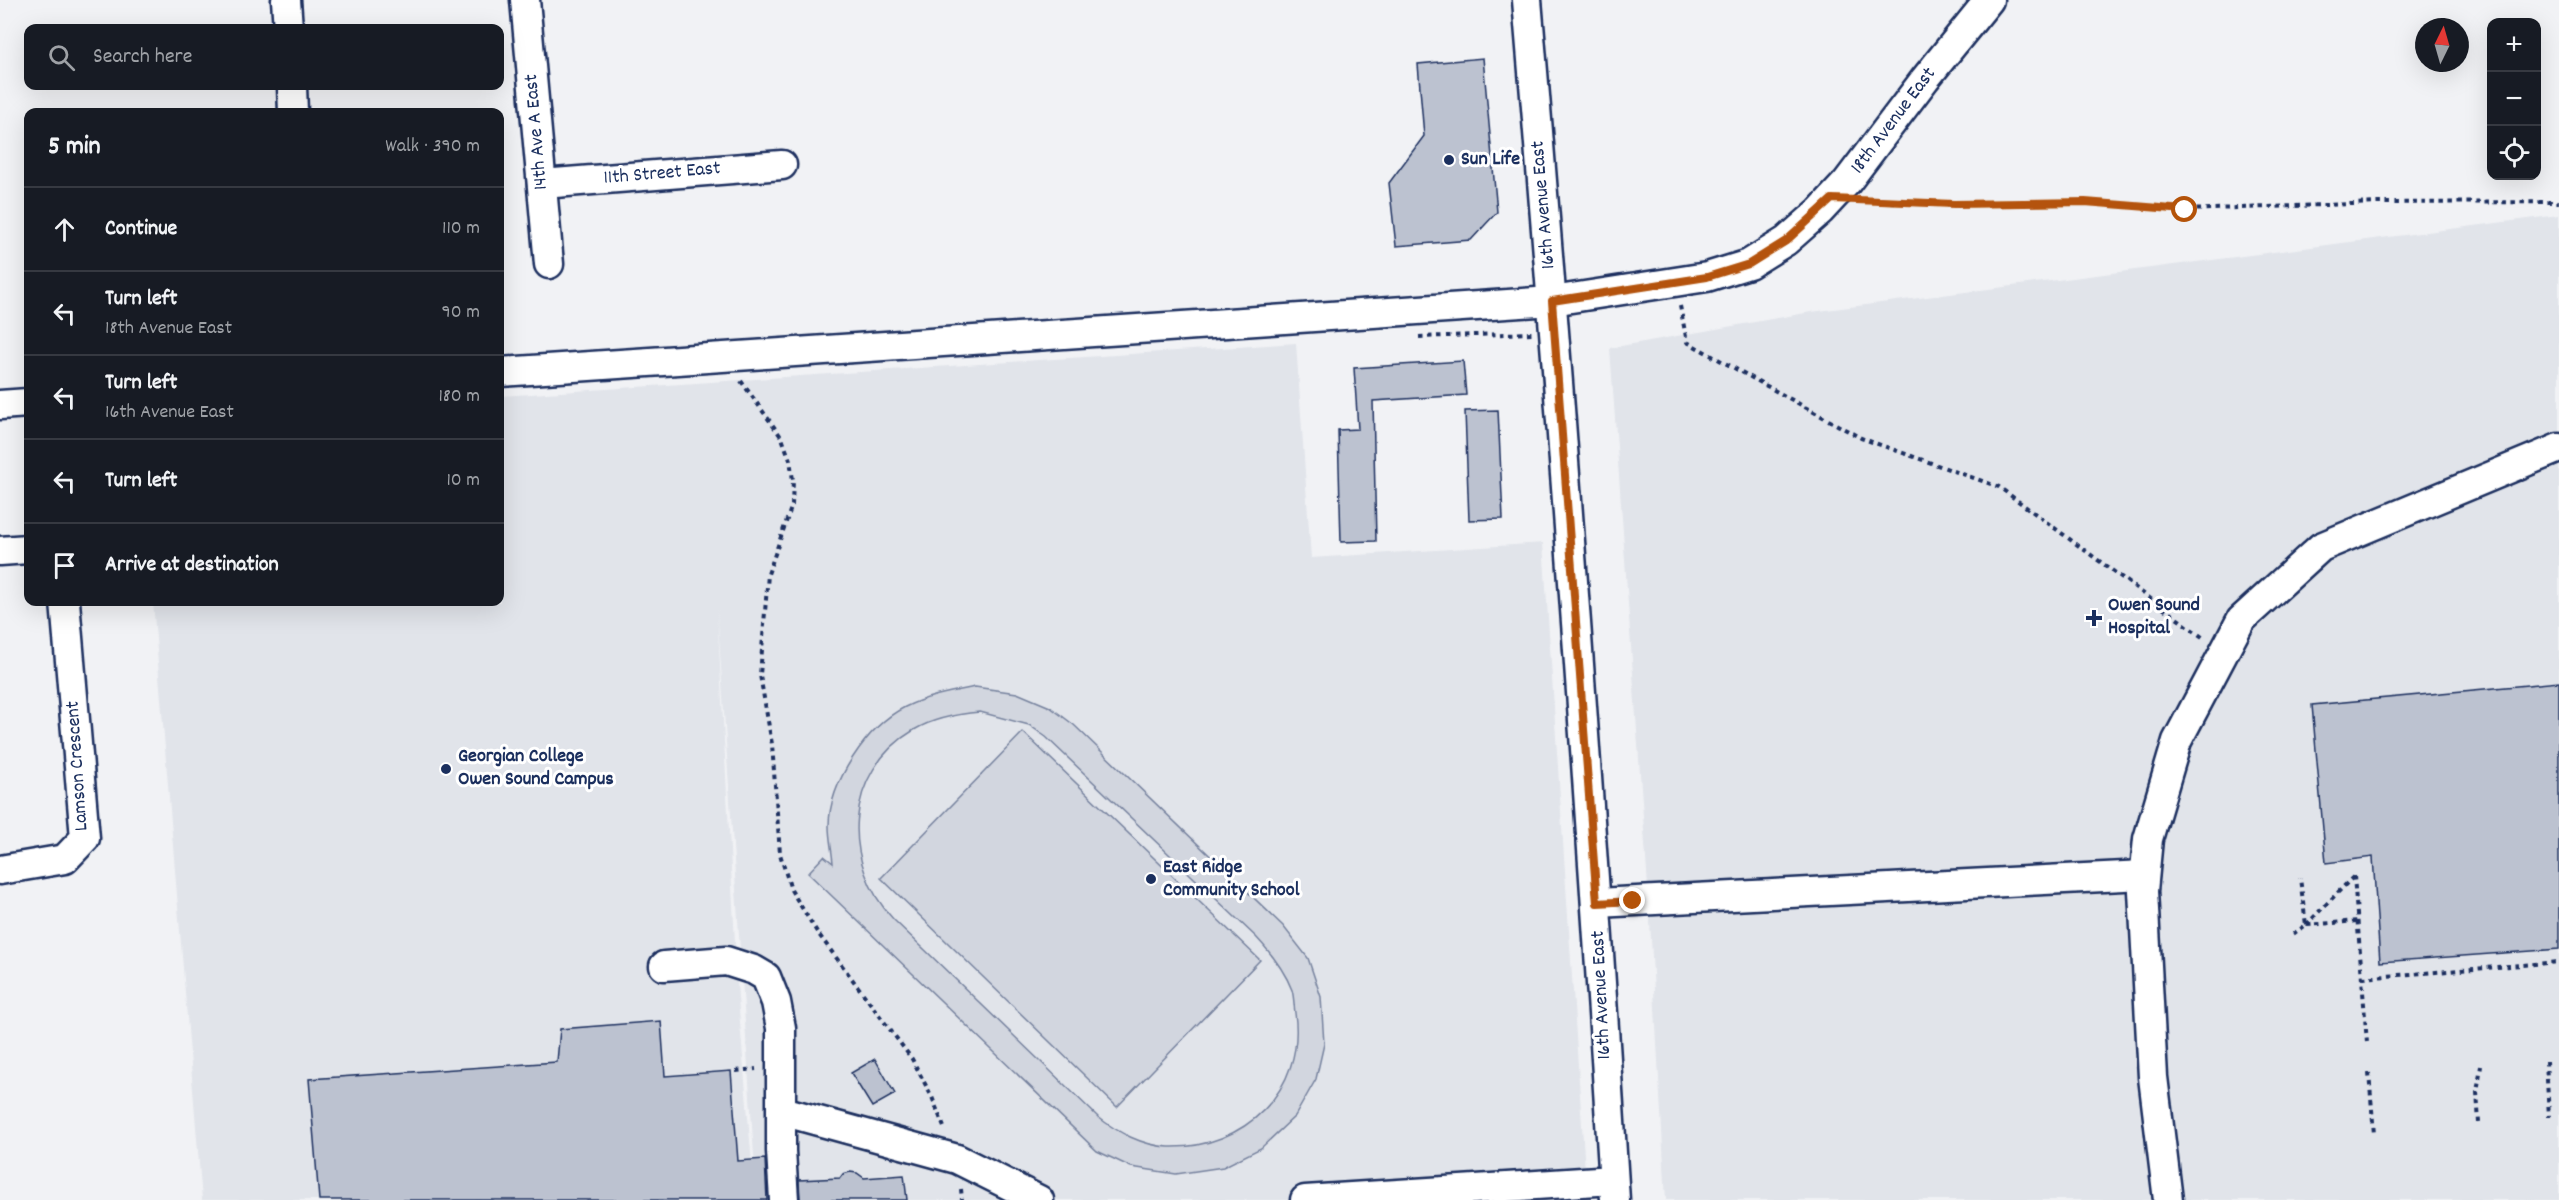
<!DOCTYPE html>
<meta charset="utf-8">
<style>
:root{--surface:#171b24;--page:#20242c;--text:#f1f3f6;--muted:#9ea1a6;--line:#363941}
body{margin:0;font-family:Dekko,sans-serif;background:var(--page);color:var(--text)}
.controls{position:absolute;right:18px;top:18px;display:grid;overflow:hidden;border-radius:12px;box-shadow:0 6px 24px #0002}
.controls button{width:54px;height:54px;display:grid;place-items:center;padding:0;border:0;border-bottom:2px solid var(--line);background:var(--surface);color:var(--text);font:30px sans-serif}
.compass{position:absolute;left:2415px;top:18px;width:54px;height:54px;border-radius:50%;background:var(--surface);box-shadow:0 6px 24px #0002;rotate:5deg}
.stop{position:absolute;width:18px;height:18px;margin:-14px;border:4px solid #b45309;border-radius:50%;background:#fff}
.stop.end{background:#b45309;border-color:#fff;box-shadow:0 2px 6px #0008}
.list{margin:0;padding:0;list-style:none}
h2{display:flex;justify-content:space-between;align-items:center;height:78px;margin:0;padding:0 24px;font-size:26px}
h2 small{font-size:20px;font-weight:400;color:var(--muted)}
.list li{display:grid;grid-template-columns:39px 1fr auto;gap:18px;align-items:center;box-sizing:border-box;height:84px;padding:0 24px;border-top:2px solid var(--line)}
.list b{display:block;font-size:22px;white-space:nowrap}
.list p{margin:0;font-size:20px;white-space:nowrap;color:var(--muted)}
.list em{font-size:20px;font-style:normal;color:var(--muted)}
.icon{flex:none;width:33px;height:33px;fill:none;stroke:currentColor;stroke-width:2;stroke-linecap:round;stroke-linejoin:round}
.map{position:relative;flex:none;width:2559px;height:1200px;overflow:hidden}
.search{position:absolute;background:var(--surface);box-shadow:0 6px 24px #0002;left:24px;top:24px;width:480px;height:66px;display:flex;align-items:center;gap:15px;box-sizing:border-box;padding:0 21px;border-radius:12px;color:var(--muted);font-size:22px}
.panel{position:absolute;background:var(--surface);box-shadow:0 6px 24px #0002;left:24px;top:108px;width:480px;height:498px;border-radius:12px}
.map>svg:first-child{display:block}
.built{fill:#e1e4ea}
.green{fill:#d2d6df;stroke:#76829e;stroke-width:1.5;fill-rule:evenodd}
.building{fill:#bcc2d0;stroke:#1b2f5e;stroke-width:1.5}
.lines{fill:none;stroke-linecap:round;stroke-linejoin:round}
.minor-casing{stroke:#1b2f5e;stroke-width:33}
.path{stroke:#1b2f5e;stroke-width:4;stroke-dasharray:4.5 4.5;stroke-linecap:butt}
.minor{stroke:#fff;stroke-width:28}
.route{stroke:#b45309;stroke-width:8}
.poi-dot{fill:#1b2f5e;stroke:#fff;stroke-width:2}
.labels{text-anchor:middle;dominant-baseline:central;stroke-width:6;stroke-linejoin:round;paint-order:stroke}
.street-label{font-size:20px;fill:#1b2f5e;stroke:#fff}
.poi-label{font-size:20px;font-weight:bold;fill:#1b2f5e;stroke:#fff;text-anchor:start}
</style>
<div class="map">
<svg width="2559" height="1200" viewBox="0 0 2559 1200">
<rect width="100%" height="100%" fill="#f1f2f5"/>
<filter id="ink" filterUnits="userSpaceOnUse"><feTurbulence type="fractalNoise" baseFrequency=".0167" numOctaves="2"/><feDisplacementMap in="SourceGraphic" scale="12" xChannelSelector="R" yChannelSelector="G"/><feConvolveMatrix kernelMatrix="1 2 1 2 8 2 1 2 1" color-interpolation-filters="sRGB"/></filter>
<g filter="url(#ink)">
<g class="built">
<polygon points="2559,215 2559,1200 1666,1200 1648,887 1610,348 1811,312"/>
<polygon points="1296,343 1311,558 1543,543 1587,1200 757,1200 717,609 738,998 755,1200 202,1200 153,602 500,602 500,396"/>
</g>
<g class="green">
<path d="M975 687 1017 693 1050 707 1074 725 1283 926 1308 958 1321 997 1324 1044 1316 1079 1295 1116 1261 1148 1223 1167 1176 1174 1131 1167 1097 1151 808 873 824 856 833 863C832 851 829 838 829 826 829 783 867 726 905 707 927 696 950 692 975 687ZM980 712 1029 725 1046 737 1256 937C1271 953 1284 969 1292 990 1294 997 1294 1006 1295 1013 1306 1090 1244 1149 1169 1147 1143 1146 1117 1132 1098 1117L894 920C841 863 843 772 914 730 934 718 957 714 980 712Z"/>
<polygon points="1023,732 1260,960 1117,1107 881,878"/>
</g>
<g class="building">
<polygon points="1483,58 1497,212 1471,240 1396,246 1389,183 1424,136 1418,64"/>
<polygon points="1463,361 1466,395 1373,401 1376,541 1341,542 1338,430 1358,429 1354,368"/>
<polygon points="1498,410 1503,519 1469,520 1465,411"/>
<polygon points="2559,682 2559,949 2380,962 2373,857 2326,863 2312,705"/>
<polygon points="661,1021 665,1076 731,1071 738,1161 765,1159 767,1200 319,1200 309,1079 557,1062 560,1029"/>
<polygon points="875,1059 895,1094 872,1107 851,1073"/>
<polygon points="850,1172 857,1173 864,1178 904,1175 907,1200 800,1200 799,1180 840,1178 843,1174"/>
</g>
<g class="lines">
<defs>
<g id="minor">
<polyline points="286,0 288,28"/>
<polyline points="525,0 549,264"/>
<path d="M1527 0C1561 400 1590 800 1615 1200"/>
<polyline points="292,86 293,112"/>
<polyline points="542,184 782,165"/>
<polyline points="500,372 1552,301 1707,277 1749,264 1786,241 1820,211 1847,182 1925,79 1989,0"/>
<polyline points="0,405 28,403"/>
<polyline points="0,551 28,549"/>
<polyline points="0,870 65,859 85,838 65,602"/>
<polyline points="1597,903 2144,875"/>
<polyline points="664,966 726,961 754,970 766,977 776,1002 781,1028 781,1151 784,1200"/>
<polyline points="782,1111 957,1159 1039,1200"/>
<polyline points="1305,1200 1613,1180"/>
<polyline points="2168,1200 2153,1077 2143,891 2148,839 2177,741 2241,620 2321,547 2559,448"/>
</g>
</defs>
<use href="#minor" class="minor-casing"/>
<g class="path">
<polyline points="1864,200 1954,204 2085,202 2185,210 2379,203 2559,202"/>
<polyline points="1680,306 1687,342 1861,438 1999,487 2205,639"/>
<polyline points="1419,337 1532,333"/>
<polyline points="741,381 782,438 790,460 793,480 792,505 768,574 760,675 772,744 780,854 791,890 817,932 912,1059 932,1097 945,1130"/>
<polyline points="2354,876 2367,1043"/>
<polyline points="2306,925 2354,876"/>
<polyline points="2307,925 2358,921"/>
<polyline points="2293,934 2306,925 2300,878"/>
<polyline points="2362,978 2559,962"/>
<polyline points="2546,1061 2549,1117"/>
<polyline points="736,1071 756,1069"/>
<polyline points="2369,1073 2374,1134"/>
<polyline points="2479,1123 2477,1092 2481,1066"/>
<polyline points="961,1189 962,1200"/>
</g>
<use href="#minor" class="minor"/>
</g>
</g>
<g class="lines" filter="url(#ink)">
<polyline class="route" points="1633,901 1597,903 1552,301 1707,277 1749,264 1786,241 1832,199 1954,204 2085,202 2185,210"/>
</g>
<g class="poi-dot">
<circle cx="1449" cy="160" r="6"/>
<path d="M2091 609h6v6h6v6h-6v6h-6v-6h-6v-6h6z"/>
<circle cx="446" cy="769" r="6"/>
<circle cx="1151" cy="879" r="6"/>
</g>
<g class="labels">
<g class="street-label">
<text transform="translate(1894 121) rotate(-53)">18th Avenue East</text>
<text transform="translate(537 132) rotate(-95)">14th Ave A East</text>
<text transform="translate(662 174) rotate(-5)">11th Street East</text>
<text transform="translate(1544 205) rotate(-95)">16th Avenue East</text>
<text transform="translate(78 766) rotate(-94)">Lamson Crescent</text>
<text transform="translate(1602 995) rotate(-93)">16th Avenue East</text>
</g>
<g class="poi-label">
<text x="1461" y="160">Sun Life</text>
<text x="2108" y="606">Owen Sound<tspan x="2108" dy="23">Hospital</tspan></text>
<text x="458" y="757">Georgian College<tspan x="458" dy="23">Owen Sound Campus</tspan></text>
<text x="1163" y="868">East Ridge<tspan x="1163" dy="23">Community School</tspan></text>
</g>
</g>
</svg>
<div class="controls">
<button>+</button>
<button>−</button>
<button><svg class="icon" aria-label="locate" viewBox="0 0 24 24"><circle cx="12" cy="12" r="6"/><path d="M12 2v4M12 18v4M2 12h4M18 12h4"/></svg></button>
</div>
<svg class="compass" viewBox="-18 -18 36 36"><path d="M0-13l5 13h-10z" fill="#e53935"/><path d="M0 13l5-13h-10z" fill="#9ea1a6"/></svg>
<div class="stop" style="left:2185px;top:210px"></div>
<div class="stop end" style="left:1633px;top:901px"></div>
<div class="search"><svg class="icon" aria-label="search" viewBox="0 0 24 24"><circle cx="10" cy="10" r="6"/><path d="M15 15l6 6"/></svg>Search here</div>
<section class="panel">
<h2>5 min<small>Walk · 390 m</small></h2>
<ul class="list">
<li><svg class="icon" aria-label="ahead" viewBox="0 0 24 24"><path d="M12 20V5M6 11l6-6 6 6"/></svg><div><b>Continue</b></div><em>110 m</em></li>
<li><svg class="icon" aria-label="left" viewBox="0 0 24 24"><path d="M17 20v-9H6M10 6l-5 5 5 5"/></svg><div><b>Turn left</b><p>18th Avenue East</p></div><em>90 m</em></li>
<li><svg class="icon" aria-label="left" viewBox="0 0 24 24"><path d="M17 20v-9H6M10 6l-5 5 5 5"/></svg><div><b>Turn left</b><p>16th Avenue East</p></div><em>180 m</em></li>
<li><svg class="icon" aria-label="left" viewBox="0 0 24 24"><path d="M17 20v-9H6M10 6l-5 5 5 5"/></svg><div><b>Turn left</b></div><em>10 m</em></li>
<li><svg class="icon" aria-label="arrive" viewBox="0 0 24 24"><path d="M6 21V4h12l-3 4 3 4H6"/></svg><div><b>Arrive at destination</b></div></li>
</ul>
</section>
</div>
